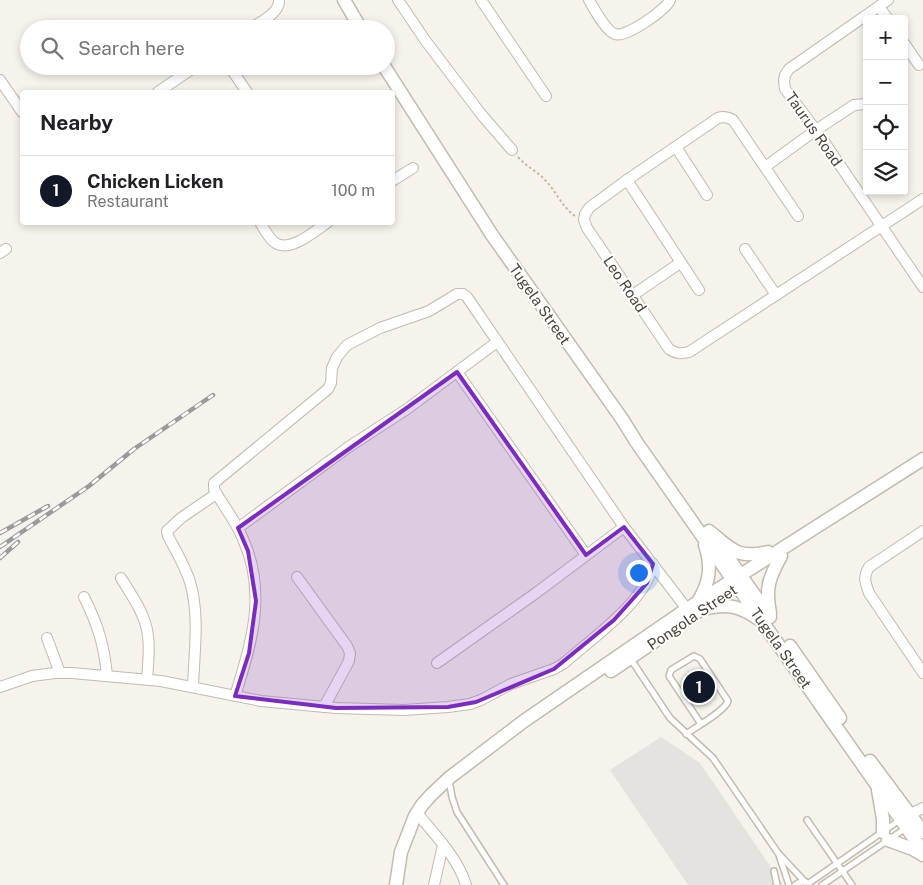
<!DOCTYPE html>
<html lang="en">
<head>
<meta charset="utf-8">
<style>
  body { margin:0; font-family:"Public Sans",sans-serif; background:#f2f2f2; color:#202124 }
  .controls { position:absolute; right:15px; top:15px; display:grid; overflow:hidden; border-radius:5px; box-shadow:0 2px 8px #0003 }
  .controls button { width:45px; height:45px; display:grid; place-items:center; padding:0; border:0; border-bottom:1px solid #e0e0e0; background:#fff; color:#202124; font:25px sans-serif }
  .you { position:absolute; left:638px; top:572px; width:18px; height:18px; margin:-12px; border:4px solid #fff; border-radius:50%; background:#1a73e8; box-shadow:0 0 0 8px #1a73e833 }
  .badge { display:grid; place-items:center; width:32px; height:32px; border-radius:50%; background:#111827; color:#fff; font-size:16px; font-weight:700 }
  .pin { position:absolute; translate:-50% -50%; border:2px solid #fff; box-shadow:0 1px 5px #0006 }
  .list { margin:0; padding:0; list-style:none }
  h2 { display:flex; justify-content:space-between; align-items:center; height:65px; margin:0; padding:0 20px; font-size:21px }
  h2 small { font-size:16px; font-weight:400; color:#757577 }
  .list li { display:grid; grid-template-columns:32px 1fr auto; gap:15px; align-items:center; box-sizing:border-box; height:70px; padding:0 20px; border-top:1px solid #e0e0e0 }
  .list b { display:block; font-size:19px; white-space:nowrap }
  .list p { margin:0; font-size:16px; white-space:nowrap; color:#757577 }
  .list em { font-size:16px; font-style:normal; color:#757577 }
  .icon { flex:none; width:28px; height:28px; fill:none; stroke:currentColor; stroke-width:2; stroke-linecap:round; stroke-linejoin:round }
  .map { position:relative; flex:none; width:923px; height:885px; overflow:hidden }
  .search { position:absolute; background:#fff; box-shadow:0 2px 8px #0003; left:20px; top:20px; width:375px; height:55px; display:flex; align-items:center; gap:12px; box-sizing:border-box; padding:0 18px; border-radius:28px; color:#757577; font-size:19px }
  .panel { position:absolute; background:#fff; box-shadow:0 2px 8px #0003; left:20px; top:90px; width:375px; height:135px; border-radius:5px }
  .map>svg:first-child { display:block }
  .parking { fill:#e5e3e0 }
  .lines { fill:none; stroke-linecap:round; stroke-linejoin:round }
  .service-casing { stroke:#c2bbae; stroke-width:8 }
  .minor-casing { stroke:#c2bbae; stroke-width:12 }
  .tertiary-casing { stroke:#c2bbae; stroke-width:15 }
  .path { stroke:#c4b79f; stroke-width:2; stroke-dasharray:2.5 2.5; stroke-linecap:butt }
  .service { stroke:#fff; stroke-width:5 }
  .minor { stroke:#fff; stroke-width:10 }
  .tertiary { stroke:#fff; stroke-width:12 }
  .rail-casing { stroke:#9a9a9a; stroke-width:4.5 }
  .rail { stroke:#fff; stroke-width:2.5; stroke-dasharray:8; stroke-linecap:butt }
  .marked { fill:#7b2cbf; fill-opacity:0.2; stroke:#7b2cbf; stroke-width:4; stroke-linejoin:round }
  .labels { text-anchor:middle; dominant-baseline:central; stroke-width:4; stroke-linejoin:round; paint-order:stroke }
  .street-label { font-size:15px; fill:#4b4439; stroke:#fff }
</style>
</head>
<body>
<div class="map">
<svg width="923" height="885" viewBox="0 0 923 885">
  <rect width="100%" height="100%" fill="#f6f3ec"/>
  <path class="parking" d="M 661,737 L 700,763 L 783,885 L 688,885 L 610,770 Z"/>
  <g class="lines">
    <defs>
      <g id="service">
        <path d="M 630,658 L 670,718 L 713,758 L 778,853 L 805,882"/>
        <path d="M 686,734 C 696,727 725,711 728,701 L 700,659 L 694,656 L 671,670 L 669,676 L 701,724"/>
        <path d="M 449,780 L 452,797 L 457,812 L 504,885"/>
        <path d="M 807,820 L 852,885"/>
        <path d="M 779,855 L 789,885"/>
        <path d="M 774,871 L 777,885"/>
        <path d="M 809,883 L 901,819"/>
        <path d="M 795,885 L 800,882 L 806,882"/>
        <path d="M 822,885 L 906,828"/>
      </g>
      <g id="minor">
        <path d="M 398,0 L 425,40 L 481,114 L 512,150"/>
        <path d="M 481,0 L 546,96"/>
        <path d="M 589,0 C 594,9 606,31 615,34 C 626,38 666,10 670,0"/>
        <path d="M 888,0 L 789,69 L 785,75 L 784,81 L 785,89 L 816,130 L 923,287"/>
        <path d="M 879,7 L 888,19"/>
        <path d="M 250,29 C 260,22 280,13 279,0"/>
        <path d="M 904,43 L 919,65"/>
        <path d="M 229,66 L 247,92"/>
        <path d="M 0,80 L 22,112"/>
        <path d="M 158,92 L 196,66"/>
        <path d="M 676,147 L 707,195"/>
        <path d="M 765,167 L 816,130 L 854,105 L 867,104"/>
        <path d="M 627,180 L 699,290"/>
        <path d="M 392,181 L 413,168"/>
        <path d="M 798,216 L 733,120 C 728,117 724,116 718,118 L 627,180 L 590,207 L 585,214 L 584,220 L 587,228 L 669,349 C 676,354 681,354 689,352 L 923,199"/>
        <path d="M 260,222 C 264,229 268,237 274,242 C 289,254 315,231 328,222"/>
        <path d="M 745,249 L 776,295"/>
        <path d="M 0,253 L 6,249"/>
        <path d="M 633,295 L 680,263"/>
        <path d="M 457,372 L 586,555"/>
        <path d="M 238,528 L 350,446 L 407,409 L 497,342"/>
        <path d="M 923,531 L 869,567 C 863,577 865,582 869,593 L 923,673"/>
        <path d="M 297,577 L 347,646 L 350,653 L 349,661 L 324,707"/>
        <path d="M 121,578 C 132,596 146,615 148,636 C 150,650 148,665 147,679"/>
        <path d="M 84,597 C 98,625 104,645 107,675"/>
        <path d="M 47,638 L 60,673"/>
        <path d="M 437,663 L 536,593 L 624,527"/>
        <path d="M 0,687 L 32,676 L 55,673 L 72,673 L 161,681 L 261,701 L 336,708 L 404,710 L 448,707 L 470,704 L 481,700 L 511,684 L 554,669 L 563,664 C 591,639 646,602 653,564"/>
        <path d="M 193,687 C 194,653 200,616 190,582 C 185,566 176,551 168,536 L 167,531 L 181,518 L 216,494"/>
        <path d="M 235,696 C 252,643 267,592 243,539 C 236,521 223,506 214,489 L 214,483 L 328,389 L 331,383 L 332,368 L 337,357 L 347,345 L 380,328 L 429,311 L 457,294 L 463,294 L 467,297 L 624,527 L 687,609"/>
        <path d="M 417,813 C 435,835 458,858 466,885"/>
        <path d="M 904,817 L 923,808"/>
        <path d="M 434,885 L 443,845"/>
      </g>
      <g id="tertiary">
        <path d="M 344,0 L 361,29"/>
        <path d="M 384,66 L 492,235 L 622,419 L 637,443 L 923,851"/>
        <path d="M 709,531 C 732,550 737,559 768,552"/>
        <path d="M 720,546 L 770,617"/>
        <path d="M 699,600 C 710,582 712,565 705,545"/>
        <path d="M 708,608 C 727,603 741,607 757,618"/>
        <path d="M 770,613 C 765,588 769,578 781,556"/>
        <path d="M 790,646 L 840,718"/>
        <path d="M 611,671 L 722,595"/>
        <path d="M 870,761 L 923,832"/>
        <path d="M 878,790 L 883,819 L 883,832"/>
        <path d="M 888,840 L 913,849 L 923,855"/>
        <path d="M 396,885 L 401,852 L 415,816 L 422,805 L 431,795 L 449,778 L 524,721 L 687,609 L 923,459"/>
      </g>
    </defs>
    <use href="#service" class="service-casing"/>
    <use href="#minor" class="minor-casing"/>
    <use href="#tertiary" class="tertiary-casing"/>
    <path class="path" d="M 518,157 C 528,168 537,171 545,180 C 556,191 562,207 575,216"/>
    <use href="#service" class="service"/>
    <use href="#minor" class="minor"/>
    <use href="#tertiary" class="tertiary"/>
    <defs>
      <g id="rail">
        <path d="M 0,533 L 48,506"/>
        <path d="M 0,547 L 89,486 L 134,449 L 213,395"/>
        <path d="M 0,558 L 18,542"/>
      </g>
    </defs>
    <use href="#rail" class="rail-casing"/>
    <use href="#rail" class="rail"/>
  </g>
  <path class="marked" d="M 457,372 L 586,555 L 624,527 L 653,564 L 647,583 L 614,620 L 554,669 L 476,702 L 448,707 L 336,708 L 235,696 L 249,653 L 256,601 L 248,551 L 238,528 Z"/>
  <g class="labels">
    <g class="street-label">
      <text transform="translate(814 129) rotate(55)">Taurus Road</text>
      <text transform="translate(625 284) rotate(56)">Leo Road</text>
      <text transform="translate(540 304) rotate(55)">Tugela Street</text>
      <text transform="translate(692 617) rotate(-34)">Pongola Street</text>
      <text transform="translate(781 648) rotate(55)">Tugela Street</text>
    </g>
  </g>
</svg>
<div class="controls">
<button>+</button>
<button>−</button>
<button><svg class="icon" aria-label="locate" viewBox="0 0 24 24"><circle cx="12" cy="12" r="6"/><path d="M12 2v4M12 18v4M2 12h4M18 12h4"/></svg></button>
<button><svg class="icon" aria-label="layers" viewBox="0 0 24 24"><path d="M12 4l9 5-9 5-9-5zM3 14l9 5 9-5"/></svg></button>
</div>
<div class="you"></div>
<div class="pin badge" style="left:699px;top:687px">1</div>
<div class="search"><svg class="icon" aria-label="search" viewBox="0 0 24 24"><circle cx="10" cy="10" r="6"/><path d="M15 15l6 6"/></svg>Search here</div>
<section class="panel">
<h2>Nearby<small></small></h2>
<ul class="list">
<li><span class="badge">1</span><div><b>Chicken Licken</b><p>Restaurant</p></div><em>100 m</em></li>
</ul>
</section>
</div>
</body>
</html>
